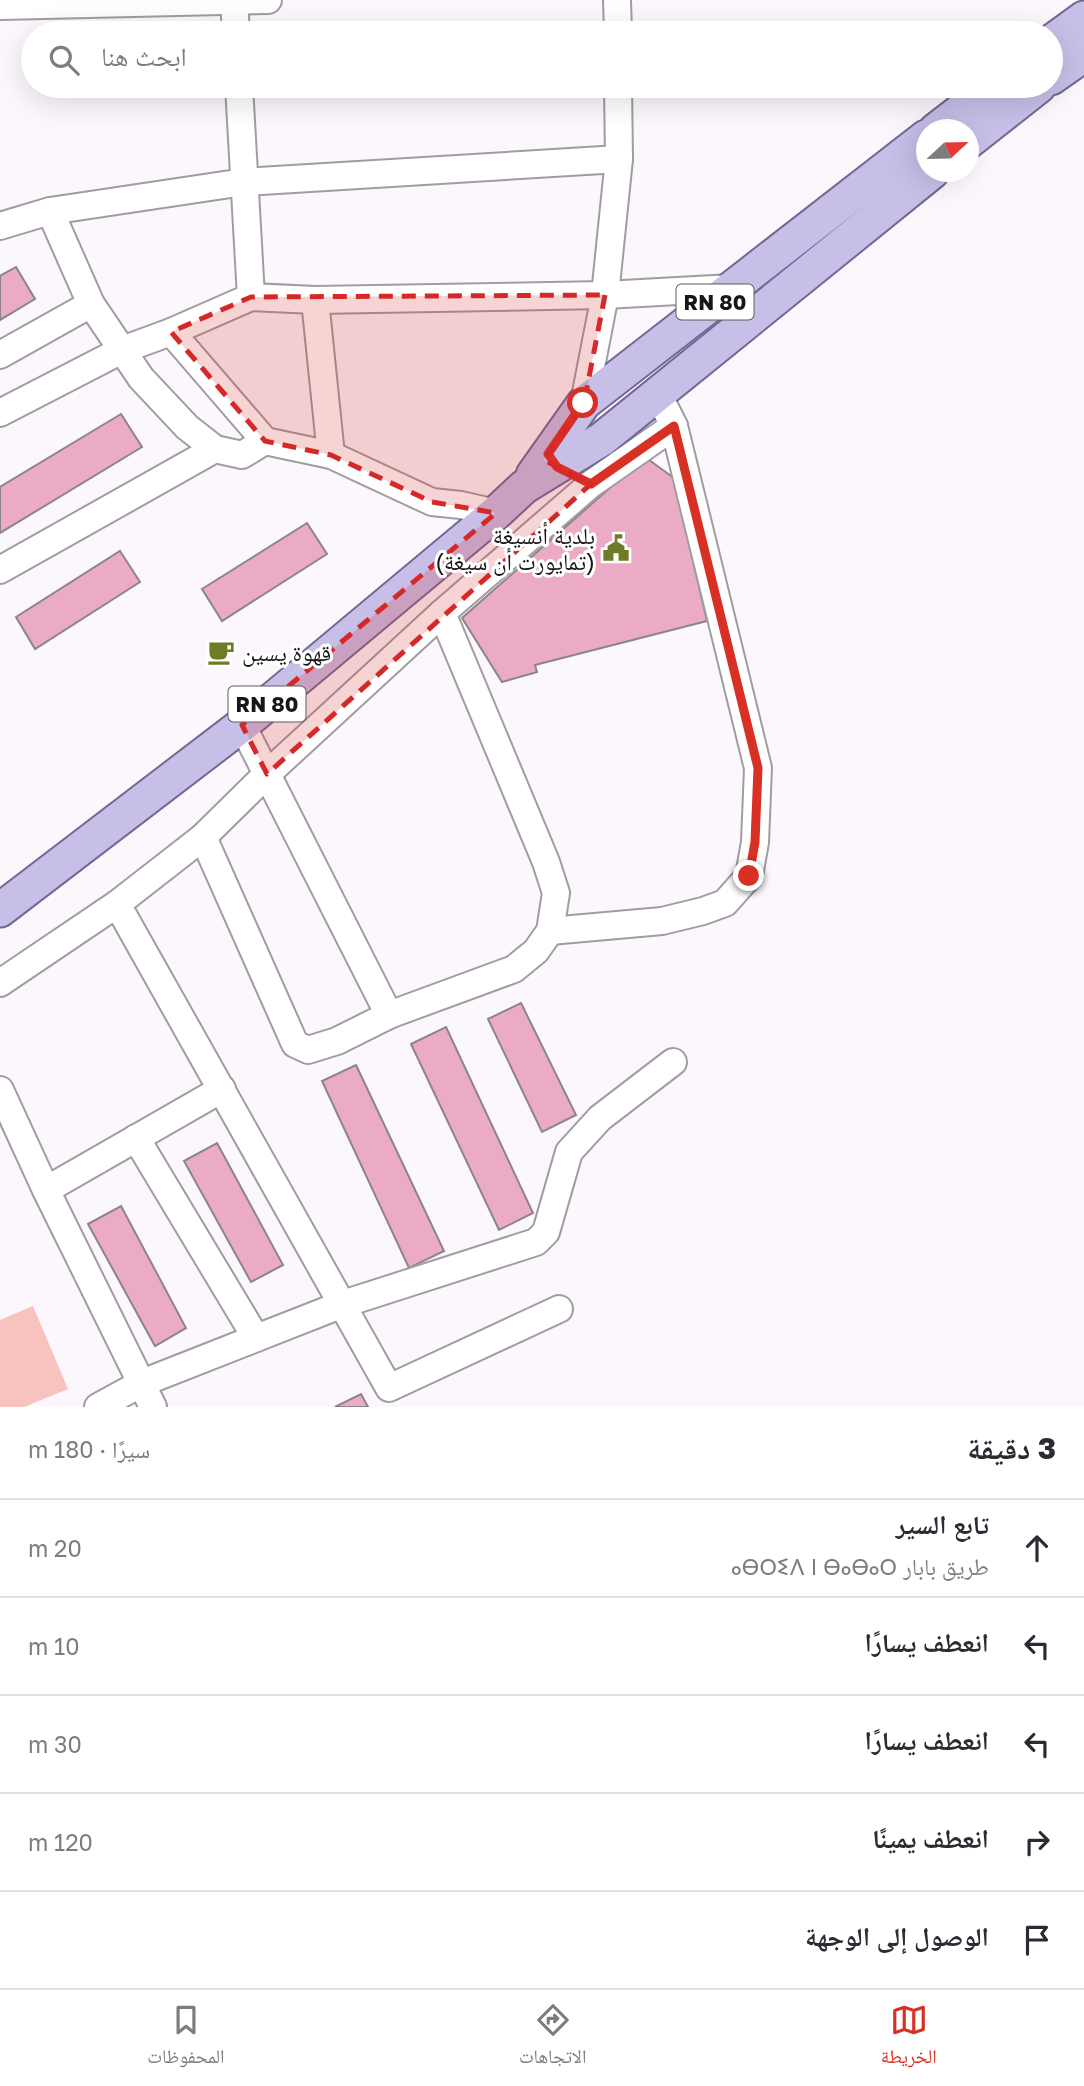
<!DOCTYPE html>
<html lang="ar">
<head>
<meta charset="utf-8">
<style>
  body { margin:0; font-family:"Golos Text","Noto Naskh Arabic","Noto Sans Tifinagh",sans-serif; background:#f2f2f3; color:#2b2b33; direction:rtl }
  .compass { position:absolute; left:916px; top:119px; width:63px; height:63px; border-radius:50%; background:#fff; box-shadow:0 7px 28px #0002; rotate:68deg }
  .stop { position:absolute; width:21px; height:21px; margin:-16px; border:5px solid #d93025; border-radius:50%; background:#fff }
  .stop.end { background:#d93025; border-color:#fff; box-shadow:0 2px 7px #0008 }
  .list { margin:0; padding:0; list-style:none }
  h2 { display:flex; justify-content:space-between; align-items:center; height:91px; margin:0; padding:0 28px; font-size:30px }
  h2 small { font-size:23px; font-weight:400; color:#7c7c81 }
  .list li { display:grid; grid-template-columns:46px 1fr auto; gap:21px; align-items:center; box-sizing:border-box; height:98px; padding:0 28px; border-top:2px solid #e1e1e2 }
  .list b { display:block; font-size:26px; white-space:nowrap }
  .list p { margin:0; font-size:23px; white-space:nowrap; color:#7c7c81 }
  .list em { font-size:23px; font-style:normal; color:#7c7c81 }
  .icon { flex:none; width:38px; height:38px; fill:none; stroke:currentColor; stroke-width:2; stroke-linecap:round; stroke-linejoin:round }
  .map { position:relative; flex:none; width:1084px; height:1407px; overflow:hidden; direction:ltr }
  .search { position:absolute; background:#fff; box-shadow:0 7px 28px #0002; left:21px; right:21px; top:21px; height:77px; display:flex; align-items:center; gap:18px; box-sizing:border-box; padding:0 24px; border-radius:38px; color:#7c7c81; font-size:26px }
  .sheet { height:581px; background:#fff }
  nav { display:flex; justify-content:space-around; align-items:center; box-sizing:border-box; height:98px; border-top:2px solid #e1e1e2; background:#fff; font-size:19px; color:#7c7c81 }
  nav a { display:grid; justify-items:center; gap:4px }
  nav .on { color:#d93025 }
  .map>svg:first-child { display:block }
  .pitch { fill:#f8c3be }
  .building { fill:#ecabc4; stroke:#8c8588; stroke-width:2 }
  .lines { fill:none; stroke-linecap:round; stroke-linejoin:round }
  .minor-casing { stroke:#a19ca1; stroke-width:30 }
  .major-casing { stroke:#726895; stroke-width:37 }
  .minor { stroke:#fff; stroke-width:26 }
  .major { stroke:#c7bfe8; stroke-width:33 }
  .route { stroke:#d93025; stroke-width:9 }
  .marked { fill:#d62828; fill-opacity:0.2; stroke:#d62828; stroke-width:5; stroke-dasharray:14 9; stroke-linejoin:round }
  .labels { text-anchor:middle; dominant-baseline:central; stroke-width:6; stroke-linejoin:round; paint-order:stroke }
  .shield { fill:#fff; stroke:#5d5c5d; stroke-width:2 }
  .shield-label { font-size:21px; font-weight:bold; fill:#181618 }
  .poi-label { font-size:23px; fill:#181618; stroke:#fff; text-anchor:end }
</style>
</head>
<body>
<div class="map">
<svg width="1084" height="1407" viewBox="0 0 1084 1407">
  <rect width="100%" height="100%" fill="#fcf7fc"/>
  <path class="pitch" d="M 33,1306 L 68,1389 L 24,1407 L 0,1407 L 0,1320 Z"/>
  <g class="building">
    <path d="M 16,267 L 35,299 L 0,320 L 0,276 Z"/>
    <path d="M 121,414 L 142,447 L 0,533 L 0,487 Z"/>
    <path d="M 645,457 L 674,478 L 707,621 L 535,665 L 537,672 L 502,682 L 462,618 Z"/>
    <path d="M 307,523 L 327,554 L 222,621 L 202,589 Z"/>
    <path d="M 120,551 L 140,582 L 35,649 L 16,617 Z"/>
    <path d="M 521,1003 L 576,1115 L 542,1132 L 488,1019 Z"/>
    <path d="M 446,1027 L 533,1213 L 499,1230 L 411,1044 Z"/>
    <path d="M 356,1065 L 444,1251 L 409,1268 L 322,1081 Z"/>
    <path d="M 217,1143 L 283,1265 L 251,1282 L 184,1161 Z"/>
    <path d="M 121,1206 L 186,1328 L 155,1346 L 88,1224 Z"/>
    <path d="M 361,1394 L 368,1407 L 335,1407 Z"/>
  </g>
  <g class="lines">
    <defs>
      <g id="minor">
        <path d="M 234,0 L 236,33"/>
        <path d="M 617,0 L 618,33"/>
        <path d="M 0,6 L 268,0"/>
        <path d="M 239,86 L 251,297"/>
        <path d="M 50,211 L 244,182 L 619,159"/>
        <path d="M 0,226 L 50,211 L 91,304 L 141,378 L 187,427 L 215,449 L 242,455 L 265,441"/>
        <path d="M 315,300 L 331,455"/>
        <path d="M 171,332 L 265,441 L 331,455 L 432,502 L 461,505 L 496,513"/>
        <path d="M 0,355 L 91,304"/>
        <path d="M 584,403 L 605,295 L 619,159 L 618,86"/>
        <path d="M 0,413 L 122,350 L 171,332 L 251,297 L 315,300 L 605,295 L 732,288"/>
        <path d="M 0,570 L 215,449"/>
        <path d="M 242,725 L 389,1015"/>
        <path d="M 203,837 L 267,774 L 442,613 L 591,484 L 674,426"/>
        <path d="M 117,904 L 389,1388 L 559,1309"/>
        <path d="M 550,931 L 662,921 L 703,911 L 725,903 L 749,876 L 755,842 L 758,768 L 674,426 L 658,394"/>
        <path d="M 0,983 L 117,904 L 203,837 L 295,1044 L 308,1050 L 337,1041 L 389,1015 L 514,969 L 536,951 L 550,931 L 556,893 L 546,862 L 442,613"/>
        <path d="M 0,1090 L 46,1190 L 153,1407"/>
        <path d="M 136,1138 L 256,1338"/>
        <path d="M 46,1190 L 222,1089"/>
        <path d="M 98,1407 L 142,1383 L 343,1304 L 536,1242 L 546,1232 L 569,1152 L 600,1118 L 673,1062"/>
      </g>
      <g id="major">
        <path d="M 1051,42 L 1084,18"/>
        <path d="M 1051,78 L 1084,55"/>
        <path d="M 936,130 L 993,86"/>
        <path d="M 968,142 L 1039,86"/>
        <path d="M 533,475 L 584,403 L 926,137"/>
        <path d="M 0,910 L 242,725 L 496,513 L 524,487 L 602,439 L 932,172"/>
      </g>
    </defs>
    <use href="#minor" class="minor-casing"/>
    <use href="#major" class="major-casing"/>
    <use href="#minor" class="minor"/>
    <use href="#major" class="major"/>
  </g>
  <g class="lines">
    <path class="route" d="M 583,403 L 548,454 L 557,467 L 591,484 L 674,426 L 758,768 L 755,842 L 749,876"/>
  </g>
  <path class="marked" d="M 605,295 L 584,403 L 544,460 L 591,484 L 267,774 L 242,725 L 496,513 L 432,502 L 331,455 L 265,441 L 171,332 L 251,297 Z"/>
  <defs>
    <symbol id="civic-bare" viewBox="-9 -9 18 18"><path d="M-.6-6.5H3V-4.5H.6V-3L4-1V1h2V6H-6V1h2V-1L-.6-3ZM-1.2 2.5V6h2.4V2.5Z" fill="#707b27" stroke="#fff" stroke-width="2.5" paint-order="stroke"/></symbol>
    <symbol id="cafe-bare" viewBox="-9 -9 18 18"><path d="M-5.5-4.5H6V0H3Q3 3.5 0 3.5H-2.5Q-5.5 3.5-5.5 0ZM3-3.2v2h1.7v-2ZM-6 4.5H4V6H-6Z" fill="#707b27" stroke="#fff" stroke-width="2.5" paint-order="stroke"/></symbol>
  </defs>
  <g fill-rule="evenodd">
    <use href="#civic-bare" x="597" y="529" width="38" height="38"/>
    <use href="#cafe-bare" x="202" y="633" width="38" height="38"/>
  </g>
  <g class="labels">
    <g class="shield">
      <rect x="676.5" y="284.5" width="77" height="35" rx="5"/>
      <rect x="228.5" y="686.5" width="77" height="35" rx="5"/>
    </g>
    <g class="shield-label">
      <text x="715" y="302">RN 80</text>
      <text x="267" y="704">RN 80</text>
    </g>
    <g class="poi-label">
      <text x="595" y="535">بلدية أنسيغة<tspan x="595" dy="26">(تمايورت أن سيغة)</tspan></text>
      <text x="242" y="652" text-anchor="start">قهوة يسين</text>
    </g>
  </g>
</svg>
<svg class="compass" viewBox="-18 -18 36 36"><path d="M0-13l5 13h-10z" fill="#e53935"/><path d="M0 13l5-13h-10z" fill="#7c7c81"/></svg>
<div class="stop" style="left:583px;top:403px"></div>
<div class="stop end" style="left:749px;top:876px"></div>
<div class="search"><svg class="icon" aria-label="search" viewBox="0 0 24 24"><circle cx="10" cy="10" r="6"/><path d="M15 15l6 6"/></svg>ابحث هنا</div>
</div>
<section class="sheet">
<h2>3 دقيقة<small>سيرًا · 180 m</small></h2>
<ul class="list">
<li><svg class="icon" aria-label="ahead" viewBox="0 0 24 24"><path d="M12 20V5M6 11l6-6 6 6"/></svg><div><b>تابع السير</b><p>طريق بابار ⴰⴱⵔⵉⴷ ⵏ ⴱⴰⴱⴰⵔ</p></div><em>20 m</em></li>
<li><svg class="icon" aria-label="left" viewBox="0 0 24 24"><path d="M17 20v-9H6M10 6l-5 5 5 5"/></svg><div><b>انعطف يسارًا</b></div><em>10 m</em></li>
<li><svg class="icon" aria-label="left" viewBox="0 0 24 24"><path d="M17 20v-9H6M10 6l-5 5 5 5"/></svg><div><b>انعطف يسارًا</b></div><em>30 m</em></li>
<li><svg class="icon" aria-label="right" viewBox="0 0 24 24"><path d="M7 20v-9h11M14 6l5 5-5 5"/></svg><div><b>انعطف يمينًا</b></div><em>120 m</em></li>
<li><svg class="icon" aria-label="arrive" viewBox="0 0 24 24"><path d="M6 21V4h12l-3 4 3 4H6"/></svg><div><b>الوصول إلى الوجهة</b></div></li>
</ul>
</section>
<nav>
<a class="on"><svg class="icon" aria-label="map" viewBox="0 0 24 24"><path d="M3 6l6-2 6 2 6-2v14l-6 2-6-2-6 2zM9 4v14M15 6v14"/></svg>الخريطة</a>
<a><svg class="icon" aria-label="directions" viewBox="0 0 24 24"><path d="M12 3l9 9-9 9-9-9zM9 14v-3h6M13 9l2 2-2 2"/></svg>الاتجاهات</a>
<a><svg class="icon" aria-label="saved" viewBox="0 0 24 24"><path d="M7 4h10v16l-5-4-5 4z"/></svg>المحفوظات</a>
</nav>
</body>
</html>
